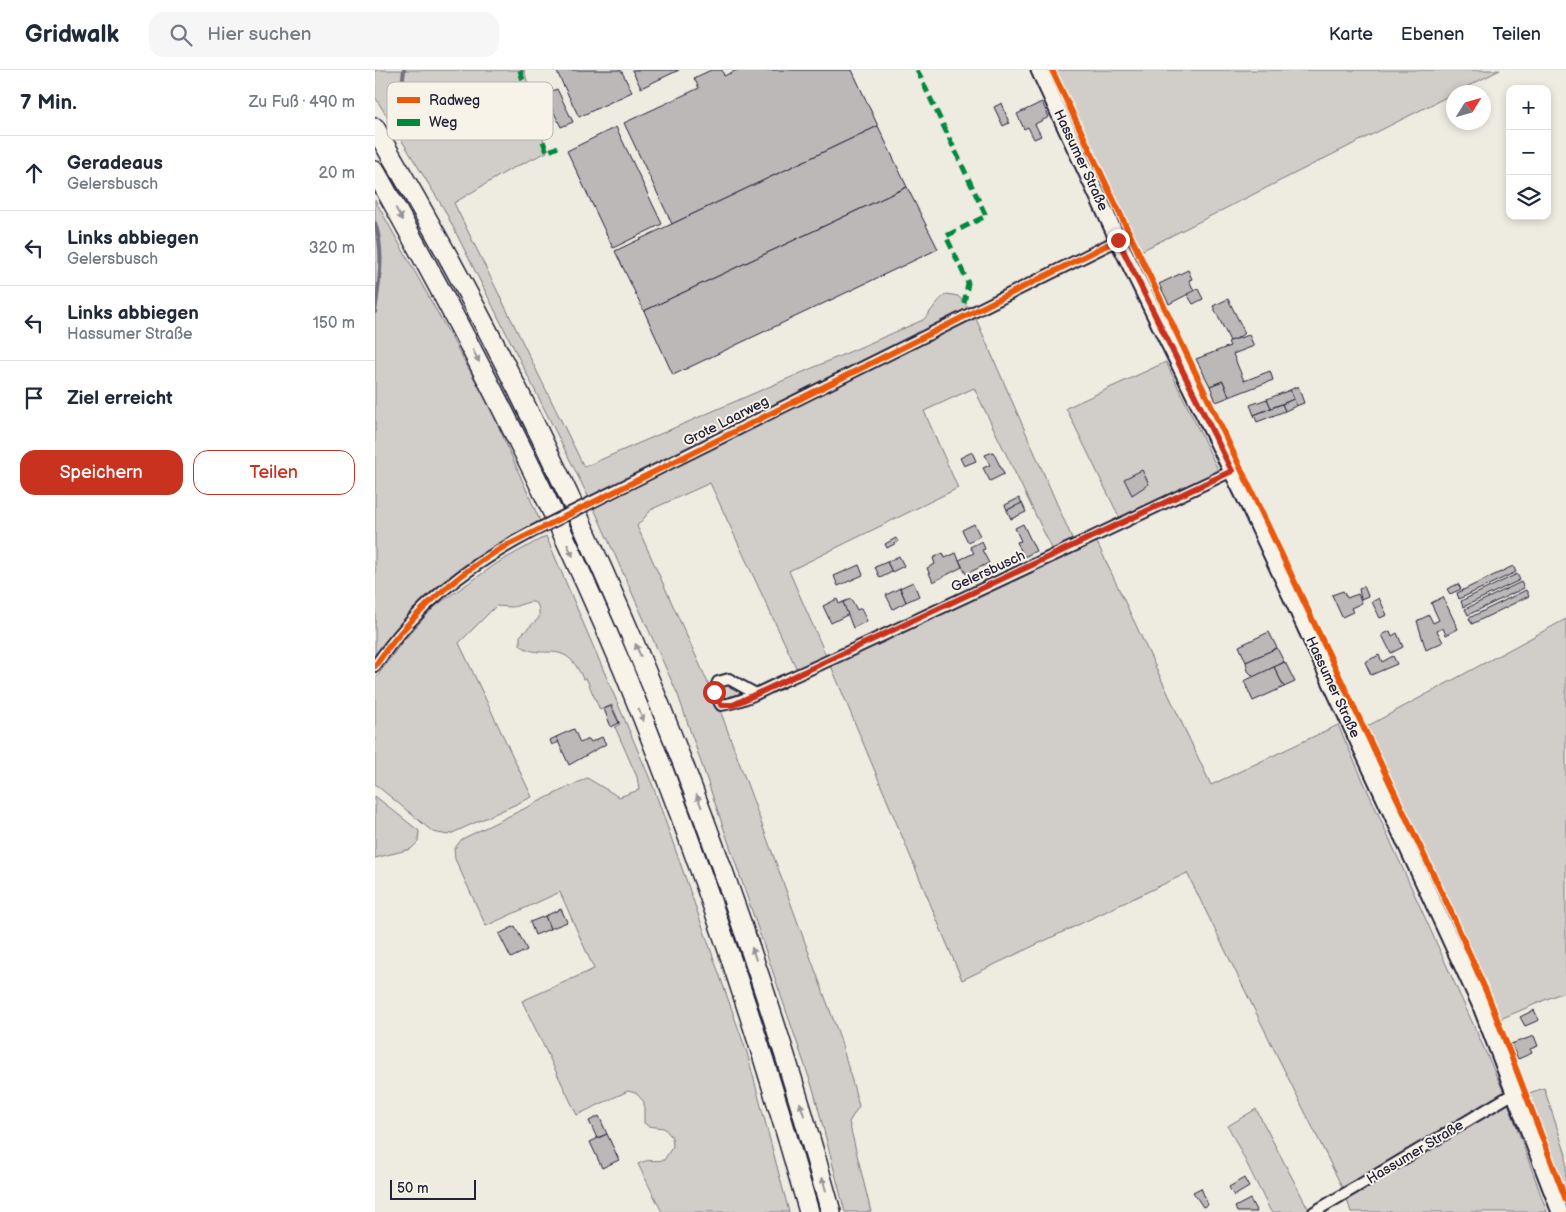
<!DOCTYPE html>
<html lang="de">
<head>
<meta charset="utf-8">
<style>
  body { margin:0; font-family:"Balsamiq Sans",sans-serif; background:#f6f6f7; color:#1f2937 }
  .controls { position:absolute; right:15px; top:15px; display:grid; overflow:hidden; border-radius:10px; box-shadow:0 2px 8px #0003 }
  .controls button { width:45px; height:45px; display:grid; place-items:center; padding:0; border:0; border-bottom:1px solid #e0e1e3; background:#fff; color:#1f2937; font:25px sans-serif }
  .compass { position:absolute; left:1071px; top:15px; width:45px; height:45px; border-radius:50%; background:#fff; box-shadow:0 2px 8px #0003; rotate:53deg }
  .scale { position:absolute; left:15px; bottom:12px; width:86px; box-sizing:border-box; padding-left:5px; border:2px solid #22223b; border-top:0; font-size:14px; line-height:18px; white-space:nowrap; color:#22223b; -webkit-text-stroke:4px #f7f3e8; paint-order:stroke }
  .stop { position:absolute; width:15px; height:15px; margin:-11px; border:4px solid #c8321e; border-radius:50%; background:#fff }
  .stop.end { background:#c8321e; border-color:#fff; box-shadow:0 1px 5px #0008 }
  .list { margin:0; padding:0; list-style:none }
  h2 { display:flex; justify-content:space-between; align-items:center; height:65px; margin:0; padding:0 20px; font-size:21px }
  h2 small { font-size:16px; font-weight:400; color:#747a83 }
  .list li { display:grid; grid-template-columns:32px 1fr auto; gap:15px; align-items:center; box-sizing:border-box; height:75px; padding:0 20px; border-top:1px solid #e0e1e3 }
  .list b { display:block; font-size:19px; white-space:nowrap }
  .list p { margin:0; font-size:16px; white-space:nowrap; color:#747a83 }
  .list em { font-size:16px; font-style:normal; color:#747a83 }
  .actions { display:flex; gap:10px; padding:15px 20px }
  .actions a { flex:1; padding:11px 0; border:1px solid #c8321e; border-radius:15px; text-align:center; font-size:18px; color:#c8321e }
  .actions .main { background:#c8321e; color:#fff }
  .icon { flex:none; width:28px; height:28px; fill:none; stroke:currentColor; stroke-width:2; stroke-linecap:round; stroke-linejoin:round }
  .map { position:relative; flex:none; width:1191px; height:1142px; overflow:hidden }
  header { display:flex; align-items:center; gap:30px; box-sizing:border-box; height:70px; padding:0 25px; background:#fff; border-bottom:1px solid #e0e1e3 }
  header strong { font-size:24px }
  nav { display:flex; gap:28px; margin-inline-start:auto; font-size:18px }
  .search { width:350px; height:45px; background:#f6f6f7; display:flex; align-items:center; gap:12px; box-sizing:border-box; padding:0 18px; border-radius:15px; color:#747a83; font-size:19px }
  main { display:flex }
  aside { flex:1; background:#fff }
  .map>svg:first-child { display:block }
  .green { fill:#d1cdc9; stroke:#7a7882; fill-rule:evenodd }
  .lines { fill:none; stroke-linecap:round; stroke-linejoin:round }
  .stream { stroke:#716f7b; stroke-width:4 }
  .building { fill:#bbb8b7; stroke:#22223b }
  .street-casing { stroke:#22223b; stroke-width:14 }
  .secondary-casing { stroke:#22223b; stroke-width:19 }
  .highway-casing { stroke:#22223b; stroke-width:22 }
  .street { stroke:#f7f3e8; stroke-width:10 }
  .secondary { stroke:#f7f3e8; stroke-width:15 }
  .highway { stroke:#f7f3e8; stroke-width:19 }
  .street-bridge-casing { stroke:#22223b; stroke-width:14; stroke-linecap:butt }
  .street-bridge { stroke:#f7f3e8; stroke-width:10 }
  .quiet { stroke:#00873e; stroke-width:5; stroke-dasharray:10 5; stroke-linecap:butt }
  .cycleway-casing { stroke:#f7f3e8; stroke-width:9 }
  .cycleway { stroke:#e8590c; stroke-width:6 }
  .oneway { fill:#97959a }
  .route { stroke:#c8321e; stroke-width:6 }
  .labels { text-anchor:middle; dominant-baseline:central; stroke-width:4; stroke-linejoin:round; paint-order:stroke }
  .street-label { font-size:14px; fill:#22223b; stroke:#f7f3e8 }
  .key { fill:#f7f3e8; stroke:#b7b4b4; stroke-width:1 }
  .key-label { font-size:14px; fill:#22223b }
</style>
</head>
<body>
<header>
<strong>Gridwalk</strong>
<div class="search"><svg class="icon" aria-label="search" viewBox="0 0 24 24"><circle cx="10" cy="10" r="6"/><path d="M15 15l6 6"/></svg>Hier suchen</div>
<nav><a>Karte</a><a>Ebenen</a><a>Teilen</a></nav>
</header>
<main>
<aside>
<h2>7 Min.<small>Zu Fuß · 490 m</small></h2>
<ul class="list">
<li><svg class="icon" aria-label="ahead" viewBox="0 0 24 24"><path d="M12 20V5M6 11l6-6 6 6"/></svg><div><b>Geradeaus</b><p>Gelersbusch</p></div><em>20 m</em></li>
<li><svg class="icon" aria-label="left" viewBox="0 0 24 24"><path d="M17 20v-9H6M10 6l-5 5 5 5"/></svg><div><b>Links abbiegen</b><p>Gelersbusch</p></div><em>320 m</em></li>
<li><svg class="icon" aria-label="left" viewBox="0 0 24 24"><path d="M17 20v-9H6M10 6l-5 5 5 5"/></svg><div><b>Links abbiegen</b><p>Hassumer Straße</p></div><em>150 m</em></li>
<li><svg class="icon" aria-label="arrive" viewBox="0 0 24 24"><path d="M6 21V4h12l-3 4 3 4H6"/></svg><div><b>Ziel erreicht</b></div></li>
</ul>
<div class="actions"><a class="main">Speichern</a><a>Teilen</a></div>
</aside>
<div class="map">
<svg width="1191" height="1142" viewBox="0 0 1191 1142">
  <rect width="100%" height="100%" fill="#eeebe1"/>
  <filter id="ink" filterUnits="userSpaceOnUse"><feTurbulence type="fractalNoise" baseFrequency=".02" numOctaves="2"/><feDisplacementMap in="SourceGraphic" scale="10" xChannelSelector="R" yChannelSelector="G"/><feConvolveMatrix kernelMatrix="1 2 1 2 8 2 1 2 1" color-interpolation-filters="sRGB"/></filter>
  <g filter="url(#ink)">
    <g class="green">
      <path d="M 0,0 L 149,0 L 172,82 L 134,100 L 79,133 L 209,397 L 548,250 C 557,241 562,230 572,224 L 583,226 L 598,242 L 700,475 L 719,466 L 836,715 L 963,655 L 1131,1027 L 1172,1142 L 976,1142 L 970,1123 L 812,803 L 587,910 L 454,591 L 424,604 L 335,413 L 277,439 L 262,456 L 338,624 L 354,609 L 375,620 L 358,635 L 341,629 L 465,968 L 484,1036 L 474,1052 L 496,1142 L 470,1142 L 439,1022 L 303,625 L 216,432 L 69,139 L 0,27 ZM 599,318 L 680,485 L 453,590 L 414,501 L 583,418 L 549,341 Z"/>
      <path d="M 677,0 L 1125,0 L 766,181 Z"/>
      <path d="M 0,130 L 115,337 L 165,451 C 97,485 43,522 0,587 Z"/>
      <path d="M 791,292 L 846,406 L 747,453 L 691,338 Z"/>
      <path d="M 171,466 L 278,716 L 372,983 L 414,1142 L 287,1142 L 263,1094 C 274,1088 278,1092 289,1090 L 298,1076 L 297,1067 L 289,1058 L 273,1056 L 269,1053 L 269,1032 L 261,1023 L 253,1021 L 202,1045 L 147,931 L 219,899 L 185,822 L 111,856 L 80,789 L 79,779 L 87,769 L 212,708 L 244,727 L 264,720 L 262,707 L 240,657 L 245,654 L 237,635 L 225,640 L 211,608 L 208,609 C 189,565 169,593 145,575 L 145,566 L 164,548 C 166,522 150,535 137,537 C 132,537 126,536 121,536 L 84,573 L 157,727 L 73,765 L 58,762 L 0,714 L 0,609 L 28,571 L 59,537 L 124,492 Z"/>
      <path d="M 1191,549 L 1191,921 L 1123,950 L 1076,842 L 989,658 Z"/>
      <path d="M 0,726 L 44,761 L 43,772 L 36,779 L 0,788 Z"/>
      <path d="M 1169,1018 L 1191,1085 L 1191,1130 L 1151,1024 Z"/>
      <path d="M 881,1039 L 935,1142 L 896,1142 L 853,1056 Z"/>
    </g>
    <g class="lines">
      <g class="stream">
        <path d="M 19,32 L 26,24 L 29,0"/>
        <path d="M 0,153 C 10,183 4,212 0,242"/>
      </g>
    </g>
    <g class="building">
      <path d="M 181,0 L 246,0 L 257,22 L 204,47 Z"/>
      <path d="M 257,0 L 304,0 L 266,18 Z"/>
      <path d="M 336,0 L 347,0 L 349,6 L 362,0 L 477,0 L 503,56 L 297,154 L 249,53 L 324,18 L 319,8 Z"/>
      <path d="M 182,19 L 198,52 L 186,57 L 170,24 Z"/>
      <path d="M 667,32 L 674,47 L 660,54 L 666,66 L 659,69 L 653,57 L 649,59 L 642,44 Z"/>
      <path d="M 627,33 L 634,53 L 628,56 L 619,37 Z"/>
      <path d="M 503,56 L 532,117 L 269,241 L 240,181 Z"/>
      <path d="M 241,57 L 287,154 L 238,178 L 192,81 Z"/>
      <path d="M 532,117 L 563,179 L 298,305 L 269,241 Z"/>
      <path d="M 813,200 L 817,209 L 814,210 L 819,221 L 794,234 L 784,214 Z"/>
      <path d="M 823,219 L 828,229 L 818,234 L 812,224 Z"/>
      <path d="M 853,229 L 870,263 L 858,271 L 855,271 L 838,236 Z"/>
      <path d="M 874,265 L 879,276 L 858,284 L 869,311 L 895,301 L 898,310 L 854,327 L 848,311 L 835,316 L 821,289 L 855,276 L 853,272 L 855,271 Z"/>
      <path d="M 848,311 L 854,327 L 841,332 L 835,316 Z"/>
      <path d="M 923,316 L 929,333 L 921,336 L 915,320 Z"/>
      <path d="M 915,320 L 919,329 L 896,338 L 892,329 Z"/>
      <path d="M 892,329 L 896,338 L 879,345 L 875,335 Z"/>
      <path d="M 919,329 L 921,336 L 910,341 L 907,334 Z"/>
      <path d="M 907,334 L 910,341 L 882,352 L 879,345 Z"/>
      <path d="M 597,382 L 601,391 L 589,396 L 585,388 Z"/>
      <path d="M 618,382 L 629,404 L 615,411 L 608,398 L 615,395 L 610,385 Z"/>
      <path d="M 767,400 L 774,414 L 757,425 L 749,409 Z"/>
      <path d="M 644,428 L 647,434 L 632,440 L 630,435 Z"/>
      <path d="M 647,433 L 651,442 L 636,449 L 632,440 Z"/>
      <path d="M 599,454 L 605,466 L 593,472 L 587,460 Z"/>
      <path d="M 648,454 L 661,481 L 649,487 L 642,472 L 646,471 L 640,458 Z"/>
      <path d="M 521,468 L 523,472 L 512,478 L 510,474 Z"/>
      <path d="M 607,471 L 610,479 L 607,480 L 614,493 L 591,504 L 584,490 L 599,483 L 595,477 Z"/>
      <path d="M 568,483 L 570,488 L 581,483 L 587,497 L 558,512 L 552,498 L 560,494 L 558,488 Z"/>
      <path d="M 524,486 L 529,496 L 517,502 L 512,492 Z"/>
      <path d="M 512,492 L 517,502 L 505,508 L 500,497 Z"/>
      <path d="M 484,495 L 488,505 L 463,516 L 459,506 Z"/>
      <path d="M 1138,496 L 1141,502 L 1084,529 L 1082,523 Z"/>
      <path d="M 1142,504 L 1145,510 L 1088,537 L 1086,531 Z"/>
      <path d="M 538,512 L 544,526 L 531,532 L 525,518 Z"/>
      <path d="M 1146,512 L 1149,518 L 1093,545 L 1090,539 Z"/>
      <path d="M 1083,514 L 1086,519 L 1075,524 L 1072,519 Z"/>
      <path d="M 989,516 L 993,526 L 986,529 L 984,519 Z"/>
      <path d="M 525,518 L 531,532 L 518,539 L 511,525 Z"/>
      <path d="M 1151,520 L 1154,526 L 1097,554 L 1094,548 Z"/>
      <path d="M 968,521 L 972,528 L 983,524 L 987,533 L 976,538 L 978,542 L 967,547 L 957,525 Z"/>
      <path d="M 1068,527 L 1083,559 L 1071,565 L 1068,558 L 1062,561 L 1068,572 L 1051,580 L 1042,551 L 1054,545 L 1058,553 L 1064,550 L 1056,533 Z"/>
      <path d="M 1004,528 L 1012,545 L 1005,548 L 997,532 Z"/>
      <path d="M 462,529 L 464,534 L 468,532 L 474,544 L 456,553 L 448,536 Z"/>
      <path d="M 476,529 L 482,540 L 486,538 L 492,551 L 478,558 L 468,532 Z"/>
      <path d="M 1015,561 L 1017,566 L 1022,563 L 1028,577 L 1016,583 L 1007,565 Z"/>
      <path d="M 894,562 L 902,578 L 871,592 L 864,576 Z"/>
      <path d="M 902,578 L 909,592 L 879,607 L 873,601 L 871,592 Z"/>
      <path d="M 1004,585 L 1007,592 L 1018,586 L 1022,594 L 996,605 L 990,592 Z"/>
      <path d="M 910,592 L 920,612 L 909,617 L 899,597 Z"/>
      <path d="M 899,597 L 909,617 L 878,631 L 869,611 Z"/>
      <path d="M 236,636 L 244,653 L 236,657 L 229,639 Z"/>
      <path d="M 199,659 L 205,673 L 214,669 L 216,672 L 227,667 L 231,674 L 194,695 L 181,667 Z"/>
      <path d="M 181,667 L 184,672 L 177,675 L 175,670 Z"/>
      <path d="M 186,839 L 192,852 L 175,859 L 170,846 Z"/>
      <path d="M 170,846 L 175,859 L 160,865 L 155,852 Z"/>
      <path d="M 140,856 L 152,880 L 136,888 L 124,864 Z"/>
      <path d="M 1159,940 L 1164,950 L 1150,956 L 1145,947 Z"/>
      <path d="M 1159,966 L 1163,976 L 1155,979 L 1157,983 L 1143,989 L 1136,974 Z"/>
      <path d="M 224,1046 L 232,1064 L 222,1068 L 214,1051 Z"/>
      <path d="M 232,1064 L 244,1090 L 227,1098 L 215,1072 Z"/>
      <path d="M 869,1108 L 874,1117 L 859,1126 L 854,1117 Z"/>
      <path d="M 826,1118 L 833,1135 L 828,1137 L 818,1122 Z"/>
      <path d="M 875,1129 L 882,1142 L 862,1142 L 860,1137 Z"/>
    </g>
    <g class="lines">
      <defs>
        <g id="street">
          <path d="M 231,425 L 743,170"/>
          <path d="M 0,596 C 42,535 90,498 155,463"/>
          <path d="M 381,624 L 354,609 L 343,612 L 339,622 L 346,635 C 368,632 386,621 406,612 C 436,599 466,585 496,571 C 616,515 737,458 857,401"/>
          <path d="M 939,1142 L 1141,1022"/>
        </g>
        <path id="secondary" d="M 664,0 L 743,170 L 875,438 L 1105,934 L 1185,1142"/>
        <g id="highway">
          <path d="M 0,58 C 201,397 351,762 456,1142"/>
          <path d="M 0,101 C 91,263 176,428 248,599 C 321,776 382,958 434,1142"/>
        </g>
      </defs>
      <use href="#street" class="street-casing"/>
      <use href="#secondary" class="secondary-casing"/>
      <use href="#highway" class="highway-casing"/>
      <use href="#street" class="street"/>
      <use href="#secondary" class="secondary"/>
      <use href="#highway" class="highway"/>
      <defs>
        <path id="street-bridge" d="M 155,463 L 231,425"/>
      </defs>
      <use href="#street-bridge" class="street-bridge-casing"/>
      <use href="#street-bridge" class="street-bridge"/>
      <g class="quiet">
        <path d="M 145,0 L 156,39 L 172,82 L 183,77"/>
        <path d="M 542,0 L 611,146 L 571,166 L 593,213 L 589,233"/>
      </g>
      <defs>
        <g id="cycleway">
          <path d="M 677,0 L 1076,842 L 1114,928 L 1191,1130"/>
          <path d="M 0,596 C 33,547 75,510 125,479 L 754,164"/>
        </g>
      </defs>
      <use href="#cycleway" class="cycleway-casing"/>
      <use href="#cycleway" class="cycleway"/>
    </g>
    <defs><path id="oneway-solid" d="M-6-.8H1V-3.2L6.5 0L1 3.2V.8H-6Z" transform="scale(1.25)"/></defs>
    <g class="oneway">
      <use href="#oneway-solid" transform="translate(24 144) rotate(61)"/>
      <use href="#oneway-solid" transform="translate(101 286) rotate(62)"/>
      <use href="#oneway-solid" transform="translate(195 480) rotate(65)"/>
      <use href="#oneway-solid" transform="translate(263 580) rotate(-113)"/>
      <use href="#oneway-solid" transform="translate(266 645) rotate(68)"/>
      <use href="#oneway-solid" transform="translate(324 731) rotate(-111)"/>
      <use href="#oneway-solid" transform="translate(379 884) rotate(-108)"/>
      <use href="#oneway-solid" transform="translate(427 1039) rotate(-107)"/>
      <use href="#oneway-solid" transform="translate(449 1114) rotate(-106)"/>
    </g>
  </g>
  <g class="lines" filter="url(#ink)">
    <path class="route" d="M 339,622 L 346,635 L 358,635 L 857,401 L 743,170"/>
  </g>
  <g class="labels">
    <g class="street-label">
      <text transform="translate(706 90) rotate(65)">Hassumer Straße</text>
      <text transform="translate(351 351) rotate(-27)">Grote Laarweg</text>
      <text transform="translate(613 501) rotate(-25)">Gelersbusch</text>
      <text transform="translate(958 617) rotate(65)">Hassumer Straße</text>
      <text transform="translate(1040 1082) rotate(-31)">Hassumer Straße</text>
    </g>
  </g>
  <rect x="12" y="12" width="166" height="58" rx="8" class="key"/>
  <rect x="22" y="27" width="23" height="6" fill="#e8590c"/>
  <rect x="22" y="49" width="23" height="7" fill="#00873e"/>
  <g class="key-label">
    <text x="54" y="35">Radweg</text>
    <text x="54" y="57">Weg</text>
  </g>
</svg>
<div class="controls">
<button>+</button>
<button>−</button>
<button><svg class="icon" aria-label="layers" viewBox="0 0 24 24"><path d="M12 4l9 5-9 5-9-5zM3 14l9 5 9-5"/></svg></button>
</div>
<svg class="compass" viewBox="-18 -18 36 36"><path d="M0-13l5 13h-10z" fill="#e53935"/><path d="M0 13l5-13h-10z" fill="#747a83"/></svg>
<div class="scale">50 m</div>
<div class="stop" style="left:339px;top:622px"></div>
<div class="stop end" style="left:743px;top:170px"></div>
</div>
</main>
</body>
</html>
